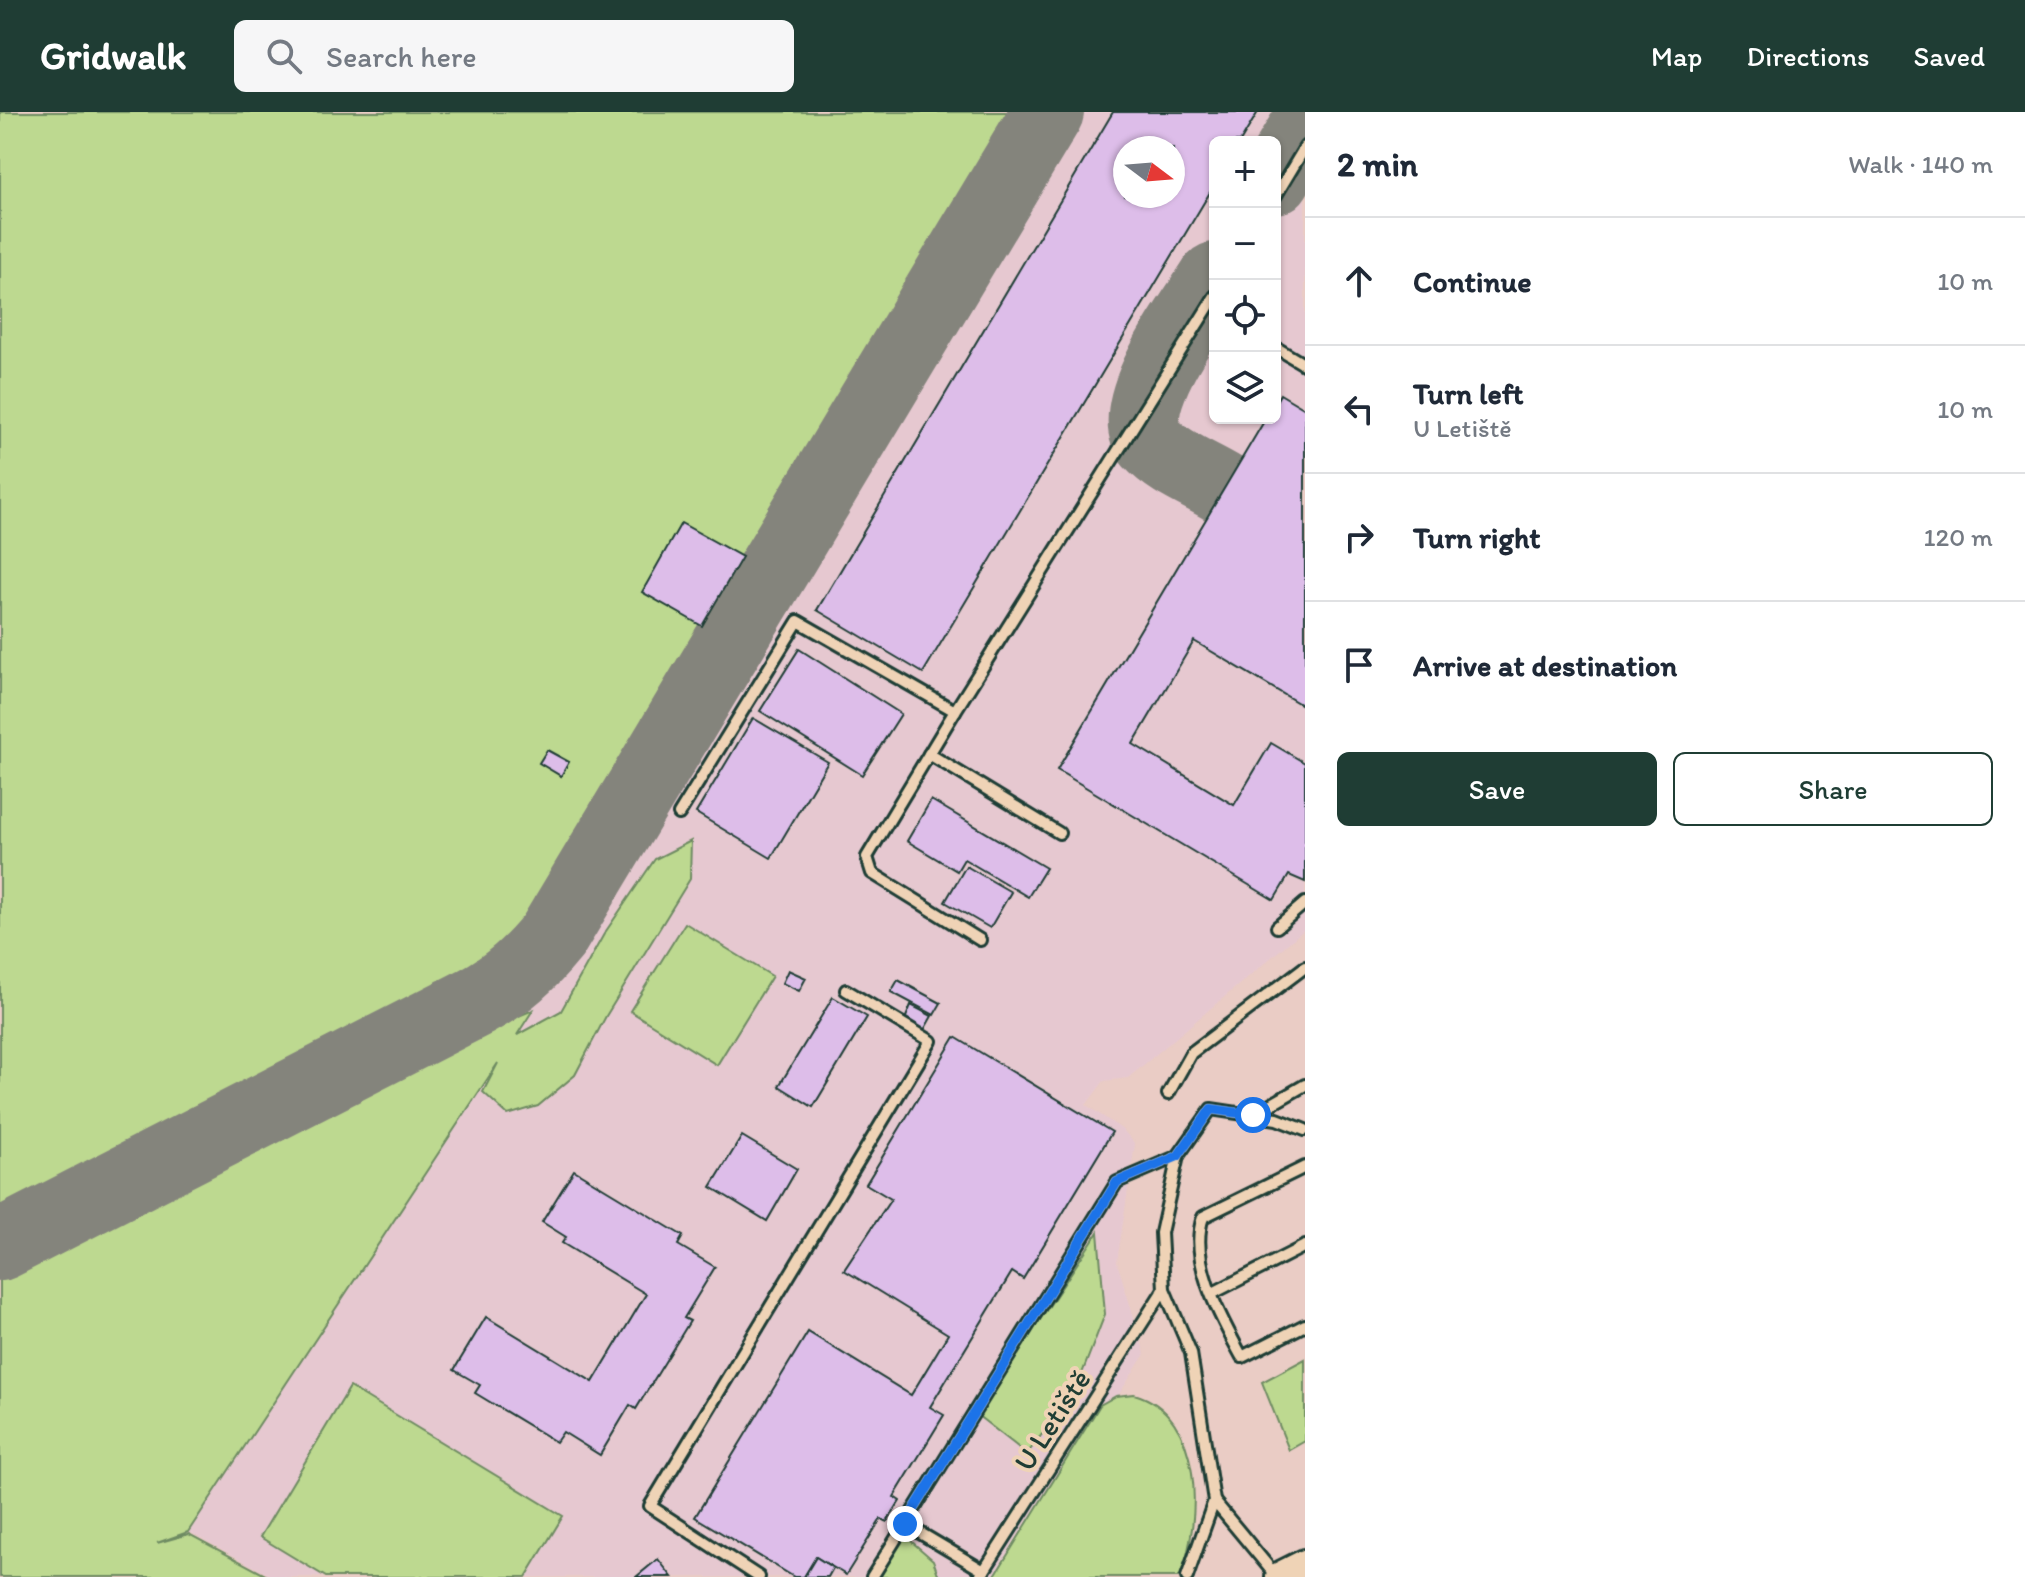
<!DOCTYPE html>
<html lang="en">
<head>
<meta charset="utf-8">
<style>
  body { margin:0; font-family:Itim,sans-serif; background:#f6f6f7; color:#1f2937 }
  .controls { position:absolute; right:24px; top:24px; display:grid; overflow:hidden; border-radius:12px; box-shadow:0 2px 6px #0004 }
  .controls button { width:72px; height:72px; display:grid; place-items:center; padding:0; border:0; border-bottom:2px solid #e0e1e3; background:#fff; color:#1f2937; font:40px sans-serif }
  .compass { position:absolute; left:1113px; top:24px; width:72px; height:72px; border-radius:50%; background:#fff; box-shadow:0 2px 6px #0004; rotate:106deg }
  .stop { position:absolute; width:24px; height:24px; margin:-18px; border:6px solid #1a73e8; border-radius:50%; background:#fff }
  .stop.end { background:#1a73e8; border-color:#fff; box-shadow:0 2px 8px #0008 }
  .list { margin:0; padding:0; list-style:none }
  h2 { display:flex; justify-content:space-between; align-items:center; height:104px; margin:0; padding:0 32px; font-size:34px }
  h2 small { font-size:26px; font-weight:400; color:#747a83 }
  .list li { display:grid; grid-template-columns:52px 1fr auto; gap:24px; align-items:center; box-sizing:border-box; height:128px; padding:0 32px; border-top:2px solid #e0e1e3 }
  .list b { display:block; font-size:30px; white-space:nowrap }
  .list p { margin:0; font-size:26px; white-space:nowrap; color:#747a83 }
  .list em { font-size:26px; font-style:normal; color:#747a83 }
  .actions { display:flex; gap:16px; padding:24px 32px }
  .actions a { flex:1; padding:18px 0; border:2px solid #1f3d34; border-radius:12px; text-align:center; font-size:28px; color:#1f3d34 }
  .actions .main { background:#1f3d34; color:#fff }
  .icon { flex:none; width:44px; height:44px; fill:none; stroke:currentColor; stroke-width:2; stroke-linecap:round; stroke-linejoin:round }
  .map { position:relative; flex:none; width:1305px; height:1465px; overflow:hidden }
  header { display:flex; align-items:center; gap:48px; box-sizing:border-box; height:112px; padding:0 40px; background:#1f3d34; color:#fff }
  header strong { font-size:38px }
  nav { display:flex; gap:44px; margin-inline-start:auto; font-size:28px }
  .search { width:560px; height:72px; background:#f6f6f7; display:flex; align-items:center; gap:20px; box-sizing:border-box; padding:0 28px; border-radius:12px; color:#747a83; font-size:30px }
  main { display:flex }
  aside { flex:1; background:#fff }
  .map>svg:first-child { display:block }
  .built { fill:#e6c8d0; fill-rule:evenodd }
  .green { fill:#bdd990; stroke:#6e8b62; stroke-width:2 }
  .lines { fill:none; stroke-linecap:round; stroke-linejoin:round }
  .taxiway { stroke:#84847c; stroke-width:72 }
  .building { fill:#ddbde9; stroke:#1f3d34; stroke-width:2; fill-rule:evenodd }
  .service-casing { stroke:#1f3d34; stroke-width:16 }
  .secondary-casing { stroke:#1f3d34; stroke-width:36 }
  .service { stroke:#efd3b6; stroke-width:10 }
  .secondary { stroke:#efd3b6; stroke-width:30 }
  .route { stroke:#1a73e8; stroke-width:10 }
  .labels { text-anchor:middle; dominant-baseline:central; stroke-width:8; stroke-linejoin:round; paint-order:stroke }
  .street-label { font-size:30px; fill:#1f3d34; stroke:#efd3b6 }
</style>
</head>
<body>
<header>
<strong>Gridwalk</strong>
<div class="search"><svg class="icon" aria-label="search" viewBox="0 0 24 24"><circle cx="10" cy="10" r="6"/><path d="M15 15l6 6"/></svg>Search here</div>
<nav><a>Map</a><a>Directions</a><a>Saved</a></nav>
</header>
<main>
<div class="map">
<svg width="1305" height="1465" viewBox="0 0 1305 1465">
  <rect width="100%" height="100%" fill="#eaccc5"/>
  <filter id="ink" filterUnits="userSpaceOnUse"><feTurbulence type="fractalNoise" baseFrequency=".0125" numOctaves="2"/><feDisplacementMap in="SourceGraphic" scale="16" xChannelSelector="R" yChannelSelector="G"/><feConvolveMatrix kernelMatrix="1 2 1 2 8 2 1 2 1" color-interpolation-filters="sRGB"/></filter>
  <g filter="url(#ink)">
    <path class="built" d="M 0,0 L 1305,0 L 1305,817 L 1128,966 L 1104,969 L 1086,993 L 1123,1018 L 1135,1032 L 1117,1150 L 1145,1242 L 1001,1465 L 273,1465 L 189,1420 L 84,1455 L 0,1418 ZM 1215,30 L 1275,30 L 1275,306 L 1215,306 ZM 1125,36 L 1173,36 L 1173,84 L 1125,84 Z"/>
    <g class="green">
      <path d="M 0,0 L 1010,0 L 516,824 L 493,844 L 447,870 L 0,1099 Z"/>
      <path d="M 691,729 L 690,767 L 606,904 L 575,963 L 538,994 L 508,1003 L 483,980 L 498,951 L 188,1420 L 157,1431 L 189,1422 L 269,1465 L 0,1465 L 0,1167 L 475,922 L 533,898 L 517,923 L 561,899 L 604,822 L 655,747 Z"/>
      <path d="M 685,811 L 772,864 L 717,953 L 630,899 Z"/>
      <path d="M 1098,1120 L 1105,1202 L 1076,1277 L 1027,1342 L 977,1303 Z"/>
      <path d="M 1305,1247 L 1305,1329 L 1289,1338 L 1262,1270 Z"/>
      <path d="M 350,1275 L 563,1404 L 526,1465 L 326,1465 L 260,1425 Z"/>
      <path d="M 1134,1282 C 1205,1302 1202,1409 1180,1465 L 994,1465 L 1100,1293 L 1116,1284 Z"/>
      <path d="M 904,1423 L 933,1448 L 939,1465 L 877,1465 Z"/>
    </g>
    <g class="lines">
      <g class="taxiway">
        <path d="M 1275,66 L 1305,16"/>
        <path d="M 1215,166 C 1195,199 1120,295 1151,331 C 1169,351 1201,363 1224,377"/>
        <path d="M 0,1133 L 477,889 C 508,872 530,852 553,824 L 1048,0"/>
      </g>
    </g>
    <g class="building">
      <path d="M 1113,0 L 1258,0 L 1240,30 L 1215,30 L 1215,72 L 923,561 L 817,498 ZM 1125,36 L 1173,36 L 1173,84 L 1125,84 Z"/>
      <path d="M 1280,282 L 1305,297 L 1305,595 L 1194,529 L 1133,632 L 1234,693 L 1271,631 L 1305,651 L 1305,770 L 1289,763 L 1274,788 L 1057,658 L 1266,306 L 1275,306 L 1275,291 Z"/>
      <path d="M 681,411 L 742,445 L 702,514 L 642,480 Z"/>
      <path d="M 799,537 L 901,602 L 862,663 L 760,599 Z"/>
      <path d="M 753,606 L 828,650 L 771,746 L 696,701 Z"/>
      <path d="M 547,638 L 569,650 L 561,664 L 539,651 Z"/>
      <path d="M 931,688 L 1046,756 L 1028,785 L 964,747 L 957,759 L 907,729 Z"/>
      <path d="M 966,754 L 1011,780 L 990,816 L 945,790 Z"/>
      <path d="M 788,858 L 806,866 L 799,879 L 782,871 Z"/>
      <path d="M 898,868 L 941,891 L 934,903 L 891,880 Z"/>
      <path d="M 833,885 L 867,905 L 813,995 L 779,974 Z"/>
      <path d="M 911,893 L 932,904 L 923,920 L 904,910 Z"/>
      <path d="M 955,925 L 1112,1020 L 1023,1167 L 1012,1160 L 930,1295 L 944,1303 L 894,1385 L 900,1389 L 887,1410 L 881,1407 L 846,1463 L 816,1445 L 804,1465 L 794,1465 L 695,1405 L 808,1220 L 911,1283 L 948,1222 L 844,1158 L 891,1087 L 866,1072 Z"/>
      <path d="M 742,1024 L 797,1057 L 767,1109 L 711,1075 Z"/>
      <path d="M 574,1058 L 683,1124 L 678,1133 L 715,1155 L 684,1206 L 690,1209 L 636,1297 L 630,1293 L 600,1343 L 563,1320 L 556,1330 L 475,1281 L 480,1273 L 454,1258 L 486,1205 L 593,1270 L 646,1182 L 562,1131 L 566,1125 L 542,1110 Z"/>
      <path d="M 816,1445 L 833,1456 L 828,1465 L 804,1465 Z"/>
      <path d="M 658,1447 L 672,1465 L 636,1465 Z"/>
    </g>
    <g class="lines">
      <defs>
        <g id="service">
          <path d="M 1275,85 L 1305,35"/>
          <path d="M 1275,235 L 1305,253"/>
          <path d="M 955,599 L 867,745 L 872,761 L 980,828"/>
          <path d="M 929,642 L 1059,721"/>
          <path d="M 679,702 L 798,509 L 955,599 L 1215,184"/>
          <path d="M 1277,815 L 1305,791"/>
          <path d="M 1168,982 L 1191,941 L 1305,855"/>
          <path d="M 1253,1003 L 1305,973"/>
          <path d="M 1305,1055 L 1203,1105 C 1188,1149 1221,1206 1242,1245 L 1305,1213"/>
          <path d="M 1213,1181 L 1305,1134"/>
          <path d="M 1214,1389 L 1276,1464"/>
          <path d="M 984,1459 L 905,1412 L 1117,1070 L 1178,1044"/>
          <path d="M 759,1465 L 650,1394 L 931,929 L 846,878"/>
          <path d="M 872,1465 L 905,1412"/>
          <path d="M 980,1465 L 1164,1177"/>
          <path d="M 1187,1465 L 1214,1389 L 1191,1241 L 1164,1177 L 1161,1121 L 1178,1044 L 1211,997 L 1277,1007 L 1305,1018"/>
        </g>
        <path id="secondary" d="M 1281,1465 L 1305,1453"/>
      </defs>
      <use href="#service" class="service-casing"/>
      <use href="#secondary" class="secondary-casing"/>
      <use href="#service" class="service"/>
      <use href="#secondary" class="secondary"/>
    </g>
  </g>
  <g class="lines" filter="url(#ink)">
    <path class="route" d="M 905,1412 L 1117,1070 L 1178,1044 L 1211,997 L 1253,1003"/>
  </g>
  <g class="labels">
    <g class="street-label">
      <text transform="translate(1052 1308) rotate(-57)">U Letiště</text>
    </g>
  </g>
</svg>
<div class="controls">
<button>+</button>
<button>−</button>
<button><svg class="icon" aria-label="locate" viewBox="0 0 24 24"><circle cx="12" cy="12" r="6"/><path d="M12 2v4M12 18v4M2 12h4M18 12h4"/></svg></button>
<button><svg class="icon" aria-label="layers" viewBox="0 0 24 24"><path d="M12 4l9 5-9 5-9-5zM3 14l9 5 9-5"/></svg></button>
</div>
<svg class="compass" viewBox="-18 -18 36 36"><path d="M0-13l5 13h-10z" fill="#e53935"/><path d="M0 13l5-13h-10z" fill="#747a83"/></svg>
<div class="stop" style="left:1253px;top:1003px"></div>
<div class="stop end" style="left:905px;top:1412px"></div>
</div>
<aside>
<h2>2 min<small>Walk · 140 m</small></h2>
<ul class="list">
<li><svg class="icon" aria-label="ahead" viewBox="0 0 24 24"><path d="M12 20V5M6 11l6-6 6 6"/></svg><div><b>Continue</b></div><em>10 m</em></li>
<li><svg class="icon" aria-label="left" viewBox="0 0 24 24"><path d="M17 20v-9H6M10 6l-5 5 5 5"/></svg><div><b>Turn left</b><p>U Letiště</p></div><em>10 m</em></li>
<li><svg class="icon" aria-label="right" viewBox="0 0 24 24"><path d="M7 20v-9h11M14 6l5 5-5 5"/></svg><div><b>Turn right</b></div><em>120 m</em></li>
<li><svg class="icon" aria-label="arrive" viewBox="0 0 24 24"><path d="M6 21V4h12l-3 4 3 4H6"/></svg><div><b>Arrive at destination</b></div></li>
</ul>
<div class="actions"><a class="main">Save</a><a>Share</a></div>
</aside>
</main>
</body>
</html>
